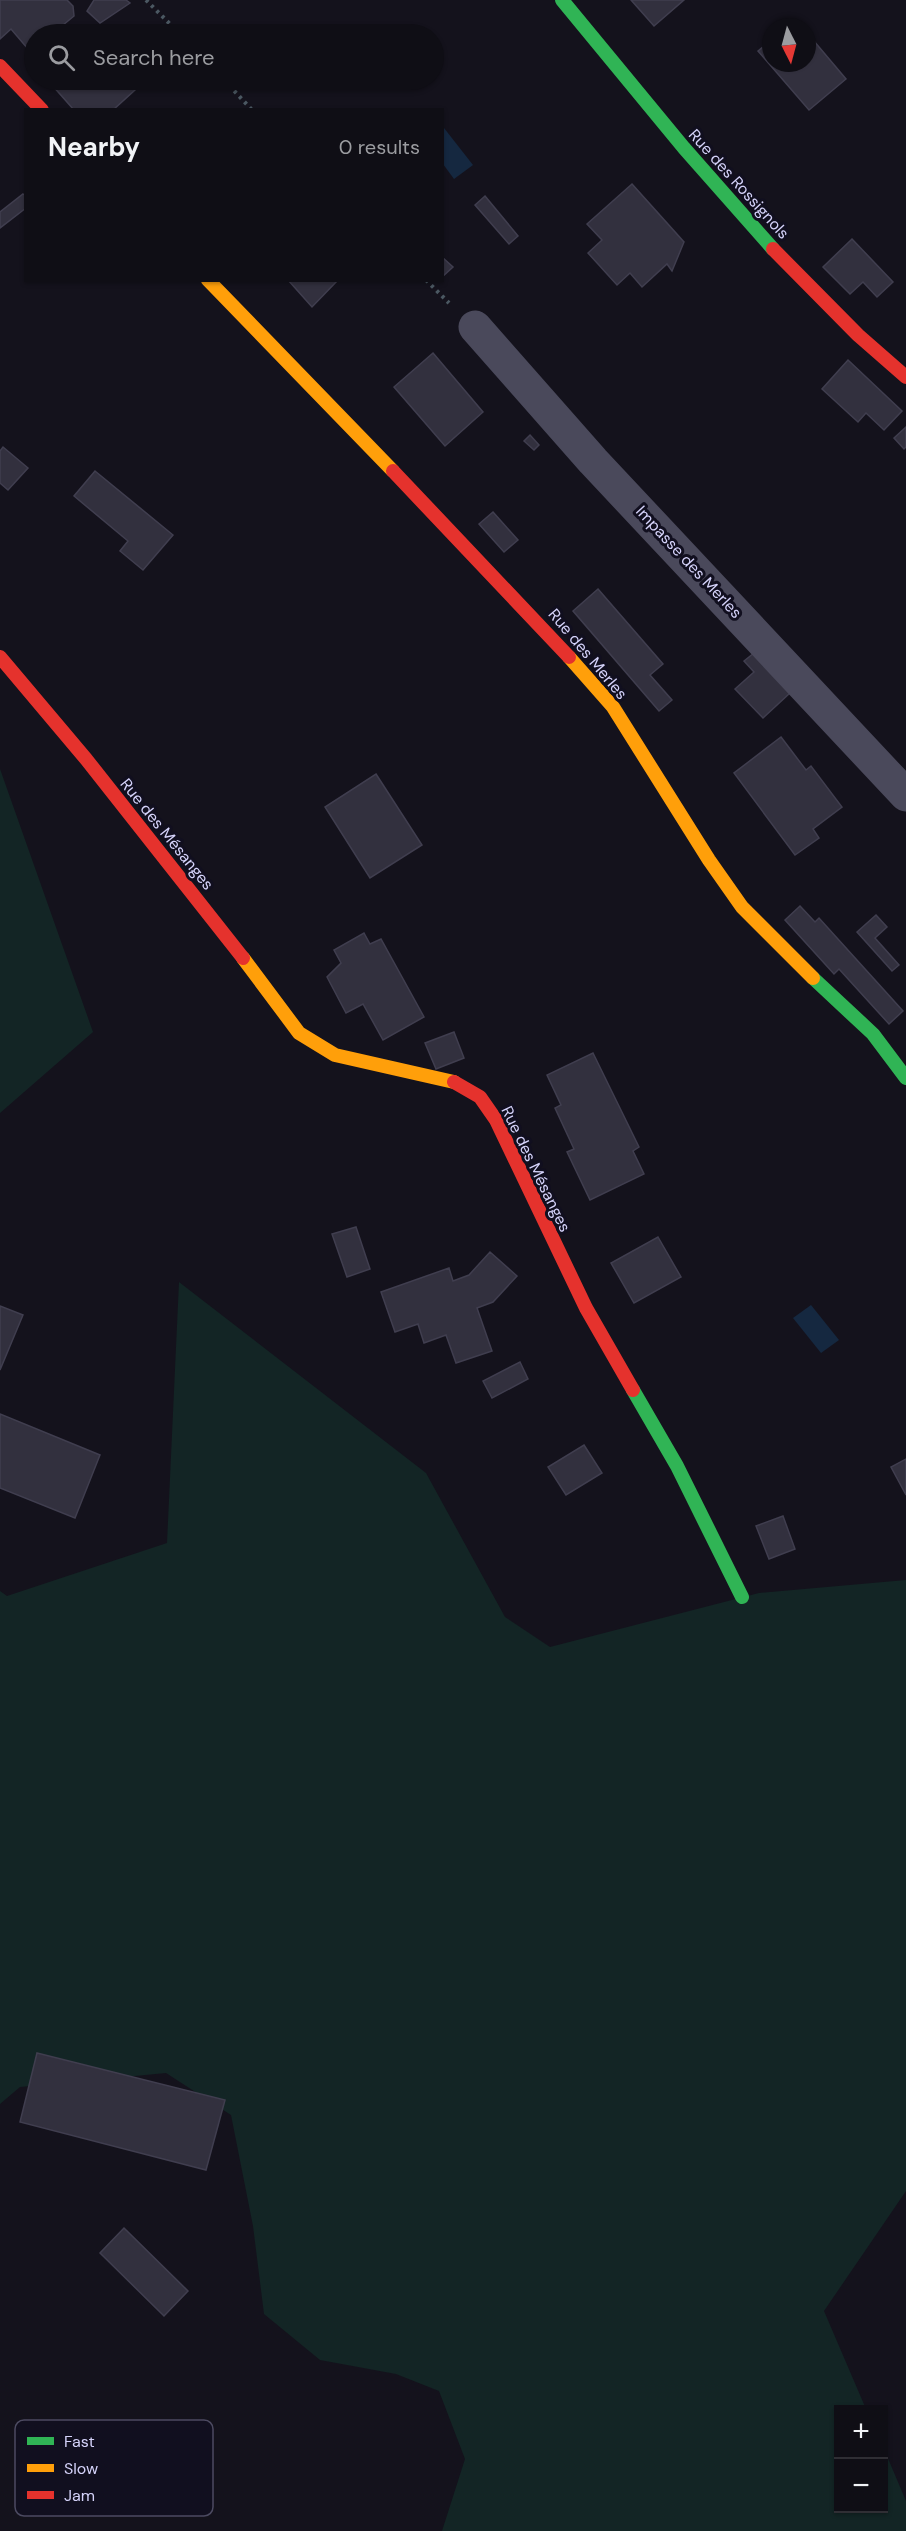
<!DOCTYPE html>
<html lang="en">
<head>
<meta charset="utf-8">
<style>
  body { margin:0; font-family:"DM Sans",sans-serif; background:#1d1c22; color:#f1f3f6 }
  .controls { position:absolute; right:18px; bottom:18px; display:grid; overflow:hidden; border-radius:0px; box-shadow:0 2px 4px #0004 }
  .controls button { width:54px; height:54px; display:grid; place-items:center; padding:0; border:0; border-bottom:2px solid #2f2e34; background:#0f0e15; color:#f1f3f6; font:30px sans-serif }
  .compass { position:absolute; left:762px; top:18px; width:54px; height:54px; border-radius:50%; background:#0f0e15; box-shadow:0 2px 4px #0004; rotate:174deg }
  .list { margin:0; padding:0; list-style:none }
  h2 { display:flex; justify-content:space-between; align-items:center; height:78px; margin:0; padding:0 24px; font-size:26px }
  h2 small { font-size:20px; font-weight:400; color:#9b9ca0 }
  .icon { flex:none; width:33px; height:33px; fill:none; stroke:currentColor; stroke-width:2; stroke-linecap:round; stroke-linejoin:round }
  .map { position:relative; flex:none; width:906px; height:2531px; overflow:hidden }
  .search { position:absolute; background:#0f0e15; box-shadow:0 2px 4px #0004; left:24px; top:24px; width:420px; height:66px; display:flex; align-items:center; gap:15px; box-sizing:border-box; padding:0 21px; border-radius:33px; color:#9b9ca0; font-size:22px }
  .panel { position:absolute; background:#0f0e15; box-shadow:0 2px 4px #0004; left:24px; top:108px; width:420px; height:174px; border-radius:0px }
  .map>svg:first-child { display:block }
  .green { fill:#132525 }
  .water { fill:#152840 }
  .building { fill:#32303e; stroke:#403e4f; stroke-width:1.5 }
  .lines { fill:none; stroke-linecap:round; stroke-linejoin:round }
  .path { stroke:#4b5862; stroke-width:4; stroke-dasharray:3 4.5; stroke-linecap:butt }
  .street { stroke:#4a495b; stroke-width:33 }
  .fast { stroke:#30b455; stroke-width:14 }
  .slow { stroke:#ff9f0a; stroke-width:14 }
  .jam { stroke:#e5322d; stroke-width:14 }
  .labels { text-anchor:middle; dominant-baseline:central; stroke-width:6; stroke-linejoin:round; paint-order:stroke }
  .street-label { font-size:16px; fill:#d5d3fa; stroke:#110f1f }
  .key { fill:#110f1f; stroke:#4c4a61; stroke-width:1.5 }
  .key-label { font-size:16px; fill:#d5d3fa }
</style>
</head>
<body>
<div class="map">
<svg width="906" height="2531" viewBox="0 0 906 2531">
  <rect width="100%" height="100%" fill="#14121c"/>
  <g class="green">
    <path d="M 0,769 L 93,1032 L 0,1113 Z"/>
    <path d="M 179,1282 L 426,1473 L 505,1617 L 550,1647 L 759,1593 L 906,1580 L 906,2191 L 824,2311 L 866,2409 L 838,2410 L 838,2508 L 884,2508 L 884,2449 L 906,2501 L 906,2531 L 442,2531 L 465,2459 L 439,2391 L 396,2374 L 320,2360 L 264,2314 L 253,2226 L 231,2115 L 166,2073 L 20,2087 L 0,2104 L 0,1591 L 7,1596 L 167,1543 Z"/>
  </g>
  <g class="water">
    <path d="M 444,128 L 473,165 L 454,179 L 443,164 Z"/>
    <path d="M 811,1305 L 839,1340 L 821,1353 L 793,1318 Z"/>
  </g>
  <g class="building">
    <path d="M 0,0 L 67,0 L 73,6 L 74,16 L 57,30 L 61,34 L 34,34 L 34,56 L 11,29 L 0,39 Z"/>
    <path d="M 94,0 L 126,0 L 130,3 L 100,23 L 87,11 Z"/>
    <path d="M 631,0 L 684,0 L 654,26 Z"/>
    <path d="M 771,40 L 771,63 L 807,63 L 807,47 L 814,41 L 846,79 L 809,110 L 758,51 Z"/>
    <path d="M 58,80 L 125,80 L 135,90 L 113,110 L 74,110 L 52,85 Z"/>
    <path d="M 632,184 L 684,242 L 672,271 L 667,264 L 642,287 L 630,273 L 617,285 L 588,253 L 602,240 L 587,224 Z"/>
    <path d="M 23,194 L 26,196 L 26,208 L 0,228 L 0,212 Z"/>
    <path d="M 485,196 L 518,236 L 509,244 L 475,205 Z"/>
    <path d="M 852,239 L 893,282 L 877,297 L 863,282 L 850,294 L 823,267 Z"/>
    <path d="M 442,257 L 453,267 L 442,277 Z"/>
    <path d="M 288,280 L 338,280 L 312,307 Z"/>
    <path d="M 433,353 L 483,412 L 445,446 L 394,387 Z"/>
    <path d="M 848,360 L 902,411 L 884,430 L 866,413 L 858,422 L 822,389 Z"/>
    <path d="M 906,427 L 906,447 L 904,449 L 894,438 Z"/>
    <path d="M 530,435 L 539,445 L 534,450 L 524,441 Z"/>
    <path d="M 3,447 L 28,468 L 8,490 L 0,483 L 0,451 Z"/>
    <path d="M 95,471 L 173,535 L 143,570 L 120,551 L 128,541 L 74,496 Z"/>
    <path d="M 493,512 L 518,540 L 504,552 L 479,524 Z"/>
    <path d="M 598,589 L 663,664 L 650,675 L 672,700 L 659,711 L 573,611 Z"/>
    <path d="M 754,653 L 790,693 L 763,718 L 735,689 L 754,672 L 744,661 Z"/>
    <path d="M 781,737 L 806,770 L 811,766 L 842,807 L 813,829 L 819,838 L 795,855 L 734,773 Z"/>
    <path d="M 376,774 L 422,845 L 370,878 L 325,807 Z"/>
    <path d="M 800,906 L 815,922 L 819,918 L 903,1011 L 889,1024 L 839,969 L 834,974 L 785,920 Z"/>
    <path d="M 876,915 L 887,927 L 875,938 L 899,965 L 892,971 L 857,932 Z"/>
    <path d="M 364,933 L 370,944 L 381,939 L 424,1017 L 383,1040 L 363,1004 L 346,1013 L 327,977 L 341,963 L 334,950 Z"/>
    <path d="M 454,1032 L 464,1058 L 436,1069 L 425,1043 Z"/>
    <path d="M 593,1053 L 639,1147 L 633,1151 L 644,1174 L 590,1200 L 567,1152 L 574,1149 L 555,1108 L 561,1105 L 547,1075 Z"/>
    <path d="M 356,1227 L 370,1269 L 347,1277 L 332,1234 Z"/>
    <path d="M 658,1237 L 681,1277 L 634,1303 L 611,1263 Z"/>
    <path d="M 490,1252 L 517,1276 L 493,1302 L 477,1308 L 492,1351 L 456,1363 L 446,1335 L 424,1343 L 418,1324 L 395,1332 L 381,1292 L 449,1268 L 453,1281 L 469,1275 Z"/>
    <path d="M 0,1306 L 23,1315 L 0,1370 Z"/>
    <path d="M 520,1362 L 528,1379 L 492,1398 L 483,1381 Z"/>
    <path d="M 0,1414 L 100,1455 L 75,1518 L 0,1488 Z"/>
    <path d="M 584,1445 L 602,1473 L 566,1495 L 548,1467 Z"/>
    <path d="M 906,1459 L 906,1495 L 891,1467 Z"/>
    <path d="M 783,1516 L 795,1549 L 769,1559 L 756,1526 Z"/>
    <path d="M 37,2053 L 225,2100 L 206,2170 L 20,2122 Z"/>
    <path d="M 124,2228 L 188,2291 L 164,2316 L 100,2253 Z"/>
  </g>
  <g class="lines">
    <g class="path">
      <path d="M 146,0 L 180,34"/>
      <path d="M 224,80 L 252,110"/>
      <path d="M 426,280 L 449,303"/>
    </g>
    <path class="street" d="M 475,327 L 593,461 L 906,795"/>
    <g class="fast">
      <path d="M 562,0 L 684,148 L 773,249"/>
      <path d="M 813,978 L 873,1034 L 906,1078"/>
      <path d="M 633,1390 L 677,1466 L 742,1597"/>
    </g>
    <g class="slow">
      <path d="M 208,280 L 393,471"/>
      <path d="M 569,657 L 613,707 L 709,860 L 742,907 L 813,978"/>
      <path d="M 243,958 L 299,1033 L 335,1055 L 454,1082"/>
    </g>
    <g class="jam">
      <path d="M 0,66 L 42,110"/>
      <path d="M 773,249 L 858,335 L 906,377"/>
      <path d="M 393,471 L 569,657"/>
      <path d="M 0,657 L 86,759 L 243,958"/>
      <path d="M 454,1082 L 480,1097 L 496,1120 L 586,1308 L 633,1390"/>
    </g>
  </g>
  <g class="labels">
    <g class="street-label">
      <text transform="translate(739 184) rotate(48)">Rue des Rossignols</text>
      <text transform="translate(689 562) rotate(47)">Impasse des Merles</text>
      <text transform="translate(588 654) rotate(50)">Rue des Merles</text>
      <text transform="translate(167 834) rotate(51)">Rue des Mésanges</text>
      <text transform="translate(536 1169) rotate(64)">Rue des Mésanges</text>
    </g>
  </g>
  <rect x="15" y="2420" width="198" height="96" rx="9" class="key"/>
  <rect x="27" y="2437" width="27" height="8" fill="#30b455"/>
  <rect x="27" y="2464" width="27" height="8" fill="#ff9f0a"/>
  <rect x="27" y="2491" width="27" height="8" fill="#e5322d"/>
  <g class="key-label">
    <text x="64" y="2447">Fast</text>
    <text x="64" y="2474">Slow</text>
    <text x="64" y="2501">Jam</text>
  </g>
</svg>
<div class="controls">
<button>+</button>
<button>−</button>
</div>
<svg class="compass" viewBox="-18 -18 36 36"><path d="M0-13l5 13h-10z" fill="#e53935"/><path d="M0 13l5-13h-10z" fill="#9b9ca0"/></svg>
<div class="search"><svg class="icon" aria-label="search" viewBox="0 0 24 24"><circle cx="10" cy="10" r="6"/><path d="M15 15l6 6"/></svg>Search here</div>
<section class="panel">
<h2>Nearby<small>0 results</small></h2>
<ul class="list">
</ul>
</section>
</div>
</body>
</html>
